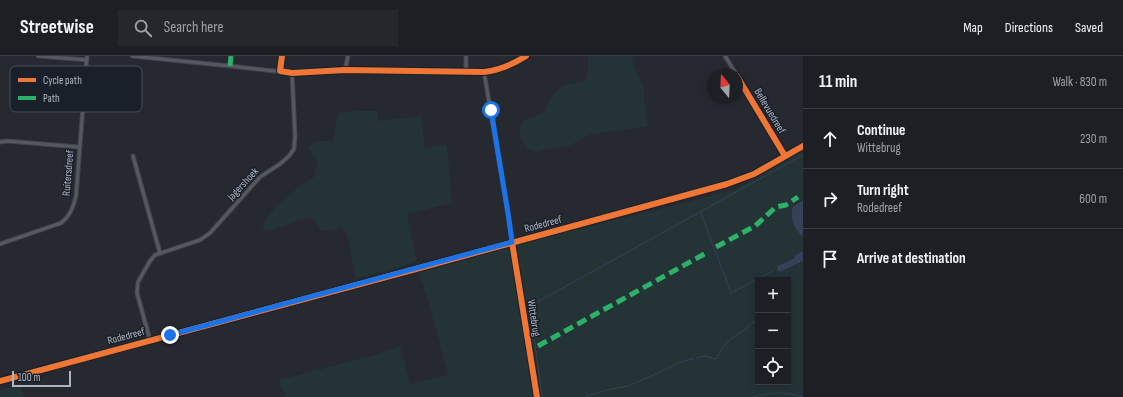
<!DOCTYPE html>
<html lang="en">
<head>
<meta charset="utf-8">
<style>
  body { margin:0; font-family:"Sofia Sans Condensed",sans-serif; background:#25272c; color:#f1f3f6 }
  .controls { position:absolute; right:12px; bottom:12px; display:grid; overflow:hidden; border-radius:0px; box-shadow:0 2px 10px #0003 }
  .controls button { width:36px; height:36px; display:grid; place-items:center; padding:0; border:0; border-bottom:1px solid #3a3d41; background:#1c1f24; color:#f1f3f6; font:20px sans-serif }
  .compass { position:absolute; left:707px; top:12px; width:36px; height:36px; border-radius:50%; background:#1c1f24; box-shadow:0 2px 10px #0003; rotate:342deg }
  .scale { position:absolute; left:12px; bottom:10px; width:59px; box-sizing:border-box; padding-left:4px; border:2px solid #afb5c3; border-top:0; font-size:11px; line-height:14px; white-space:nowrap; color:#afb5c3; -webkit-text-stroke:3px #1a202a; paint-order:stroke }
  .stop { position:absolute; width:12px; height:12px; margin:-9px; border:3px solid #1a73e8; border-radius:50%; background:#fff }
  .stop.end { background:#1a73e8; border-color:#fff; box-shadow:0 1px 4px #0008 }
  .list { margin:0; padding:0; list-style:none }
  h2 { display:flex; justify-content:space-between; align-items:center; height:52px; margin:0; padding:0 16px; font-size:17px }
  h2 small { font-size:13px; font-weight:400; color:#a0a2a6 }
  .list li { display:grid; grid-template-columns:26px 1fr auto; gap:12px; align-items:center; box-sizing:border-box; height:60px; padding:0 16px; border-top:1px solid #3a3d41 }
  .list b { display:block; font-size:15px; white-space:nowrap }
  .list p { margin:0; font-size:13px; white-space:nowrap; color:#a0a2a6 }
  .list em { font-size:13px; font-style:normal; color:#a0a2a6 }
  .icon { flex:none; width:22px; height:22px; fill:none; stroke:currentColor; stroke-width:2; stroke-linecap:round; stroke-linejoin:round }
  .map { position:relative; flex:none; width:803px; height:341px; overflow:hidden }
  header { display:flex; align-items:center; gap:24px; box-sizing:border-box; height:56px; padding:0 20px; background:#1c1f24; border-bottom:1px solid #3a3d41 }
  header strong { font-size:19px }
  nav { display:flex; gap:22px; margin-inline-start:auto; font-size:14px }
  .search { width:280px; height:36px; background:#25272c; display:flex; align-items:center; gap:10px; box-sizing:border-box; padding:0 14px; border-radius:0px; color:#a0a2a6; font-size:15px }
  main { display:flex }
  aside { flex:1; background:#1c1f24 }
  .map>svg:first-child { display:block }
  .green { fill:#243336; fill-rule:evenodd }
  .water { fill:#354158 }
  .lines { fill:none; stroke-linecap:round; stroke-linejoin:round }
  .stream { stroke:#354158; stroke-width:1 }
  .minor-casing { stroke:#42444a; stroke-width:5 }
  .minor { stroke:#55585f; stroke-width:3 }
  .quiet { stroke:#2db169; stroke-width:5; stroke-dasharray:10 5; stroke-linecap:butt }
  .cycleway-casing { stroke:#1a202a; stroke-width:8 }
  .cycleway { stroke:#f07635; stroke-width:6 }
  .route { stroke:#1a73e8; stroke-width:5 }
  .labels { text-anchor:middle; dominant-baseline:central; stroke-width:3; stroke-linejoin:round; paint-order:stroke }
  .street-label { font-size:11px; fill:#afb5c3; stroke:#1a202a }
  .key { fill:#1a202a; stroke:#474d58; stroke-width:1 }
  .key-label { font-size:11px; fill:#afb5c3 }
</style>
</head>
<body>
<header>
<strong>Streetwise</strong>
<div class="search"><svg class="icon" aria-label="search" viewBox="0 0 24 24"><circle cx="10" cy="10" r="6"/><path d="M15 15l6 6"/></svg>Search here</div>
<nav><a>Map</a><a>Directions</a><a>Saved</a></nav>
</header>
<main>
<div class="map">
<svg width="803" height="341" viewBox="0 0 803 341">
  <rect width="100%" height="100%" fill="#262930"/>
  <g class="green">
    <path d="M 588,0 L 632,0 L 634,12 L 643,29 L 647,70 L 589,79 L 571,89 L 547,93 L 538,96 L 526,92 L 519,76 L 524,64 L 545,56 L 549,43 L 561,31 L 570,28 L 584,26 C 590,16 586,11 588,0 Z"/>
    <path d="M 354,55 L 378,55 L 378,65 L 421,60 L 425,92 L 447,88 L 452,147 L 407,158 L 417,206 L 356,223 L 347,178 L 341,172 L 320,175 L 314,162 L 298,165 L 272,174 L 262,172 C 265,167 267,161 270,158 C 282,143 298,131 314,121 L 317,104 L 307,91 L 319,85 L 333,85 L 338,57 Z"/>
    <path d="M 803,95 L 803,144 L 799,146 L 792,154 C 791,164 797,171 801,180 L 803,181 L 803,195 L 796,199 L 780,216 L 803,205 L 803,341 L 285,341 L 279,324 L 375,299 L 400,290 L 410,328 L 448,319 L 429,248 L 419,217 L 508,191 L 734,134 L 774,110 ZM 758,224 L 788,224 L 788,326 L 758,326 Z"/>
    <path d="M 20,329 L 24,341 L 0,341 L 0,334 Z"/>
  </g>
  <g class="water">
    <path d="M 803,144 L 803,181 C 795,175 789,161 793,151 Z"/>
    <path d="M 803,195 L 803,205 L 780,216 L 778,215 L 777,212 L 778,210 L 793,203 L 796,199 Z"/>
  </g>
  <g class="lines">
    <g class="stream">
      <path d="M 701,157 L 731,237 L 773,215"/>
      <path d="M 696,302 L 705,300 L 716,303 L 723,291 L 729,284 L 744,274 L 749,269 L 758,264"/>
      <path d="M 542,341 L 530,250 L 803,99"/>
      <path d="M 586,341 L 607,334 L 628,330 L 658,317 L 681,306 L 693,303"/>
      <path d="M 753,341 C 772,336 784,335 803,341"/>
    </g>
    <defs>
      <g id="minor">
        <path d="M 38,0 L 87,4"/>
        <path d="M 132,0 L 230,10 L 292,17 L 345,14 L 484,16 C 500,14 512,9 526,0"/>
        <path d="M 466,0 L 466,16"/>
        <path d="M 725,0 L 736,18"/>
        <path d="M 345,14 L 348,0"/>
        <path d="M 280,15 L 282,0"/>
        <path d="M 484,16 L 508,157 L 537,341"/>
        <path d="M 737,20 L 785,100"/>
        <path d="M 0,86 L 7,85 L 79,91"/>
        <path d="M 133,100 L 160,197"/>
        <path d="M 0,188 L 61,167 C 70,160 73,152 76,140 L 87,0"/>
        <path d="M 150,284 L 137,237 L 138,226 L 150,205 L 155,199 L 200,184 L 210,177 L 260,121 L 280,108 L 289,100 L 294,93 L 295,79 L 292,17"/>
        <path d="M 0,325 L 416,213 L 727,128 L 754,118 L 803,90"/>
      </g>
    </defs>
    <use href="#minor" class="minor-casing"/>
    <use href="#minor" class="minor"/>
    <g class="quiet">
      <path d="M 230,10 L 231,0"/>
      <path d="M 716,191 L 755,170 L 776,151 L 786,149 L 798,141"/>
      <path d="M 538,290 L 708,196"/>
    </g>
    <defs>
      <g id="cycleway">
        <path d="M 282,0 L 280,15 L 292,17 L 345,14 L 484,16 C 500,14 512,9 526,0"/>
        <path d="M 737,20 L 785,100"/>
        <path d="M 512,186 L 537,341"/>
        <path d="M 0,325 L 416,213 L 727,128 L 754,118 L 803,90"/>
      </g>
    </defs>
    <use href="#cycleway" class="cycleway-casing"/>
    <use href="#cycleway" class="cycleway"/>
  </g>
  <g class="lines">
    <path class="route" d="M 170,279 L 512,186 L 508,157 L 491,54"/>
  </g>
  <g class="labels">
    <g class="street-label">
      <text transform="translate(770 55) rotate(59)">Bellevuedreef</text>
      <text transform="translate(68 117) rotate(-85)">Ruitersdreef</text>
      <text transform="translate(243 128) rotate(-47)">Jagershoek</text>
      <text transform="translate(543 168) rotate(-15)">Rodedreef</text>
      <text transform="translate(534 262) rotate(81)">Wittebrug</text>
      <text transform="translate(126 280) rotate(-15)">Rodedreef</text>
    </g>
  </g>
  <rect x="10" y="10" width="132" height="46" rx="6" class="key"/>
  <rect x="18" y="22" width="18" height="4" fill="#f07635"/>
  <rect x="18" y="40" width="18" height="4" fill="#2db169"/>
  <g class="key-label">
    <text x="43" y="28">Cycle path</text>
    <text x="43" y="46">Path</text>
  </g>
</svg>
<div class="controls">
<button>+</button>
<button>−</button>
<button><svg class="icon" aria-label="locate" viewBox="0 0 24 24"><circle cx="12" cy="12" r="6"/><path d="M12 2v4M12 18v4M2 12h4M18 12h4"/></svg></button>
</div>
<svg class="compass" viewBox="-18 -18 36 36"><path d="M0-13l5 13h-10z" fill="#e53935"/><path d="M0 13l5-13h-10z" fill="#a0a2a6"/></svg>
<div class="scale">100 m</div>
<div class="stop" style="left:491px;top:54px"></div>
<div class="stop end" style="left:170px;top:279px"></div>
</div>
<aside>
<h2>11 min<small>Walk · 830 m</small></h2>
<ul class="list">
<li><svg class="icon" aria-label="ahead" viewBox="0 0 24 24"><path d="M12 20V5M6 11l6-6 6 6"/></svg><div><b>Continue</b><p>Wittebrug</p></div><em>230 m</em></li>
<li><svg class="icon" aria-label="right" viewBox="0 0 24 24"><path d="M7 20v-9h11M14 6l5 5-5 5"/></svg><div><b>Turn right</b><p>Rodedreef</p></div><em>600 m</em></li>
<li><svg class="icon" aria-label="arrive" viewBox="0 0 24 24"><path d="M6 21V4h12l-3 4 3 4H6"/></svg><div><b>Arrive at destination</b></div></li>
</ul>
</aside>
</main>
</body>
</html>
